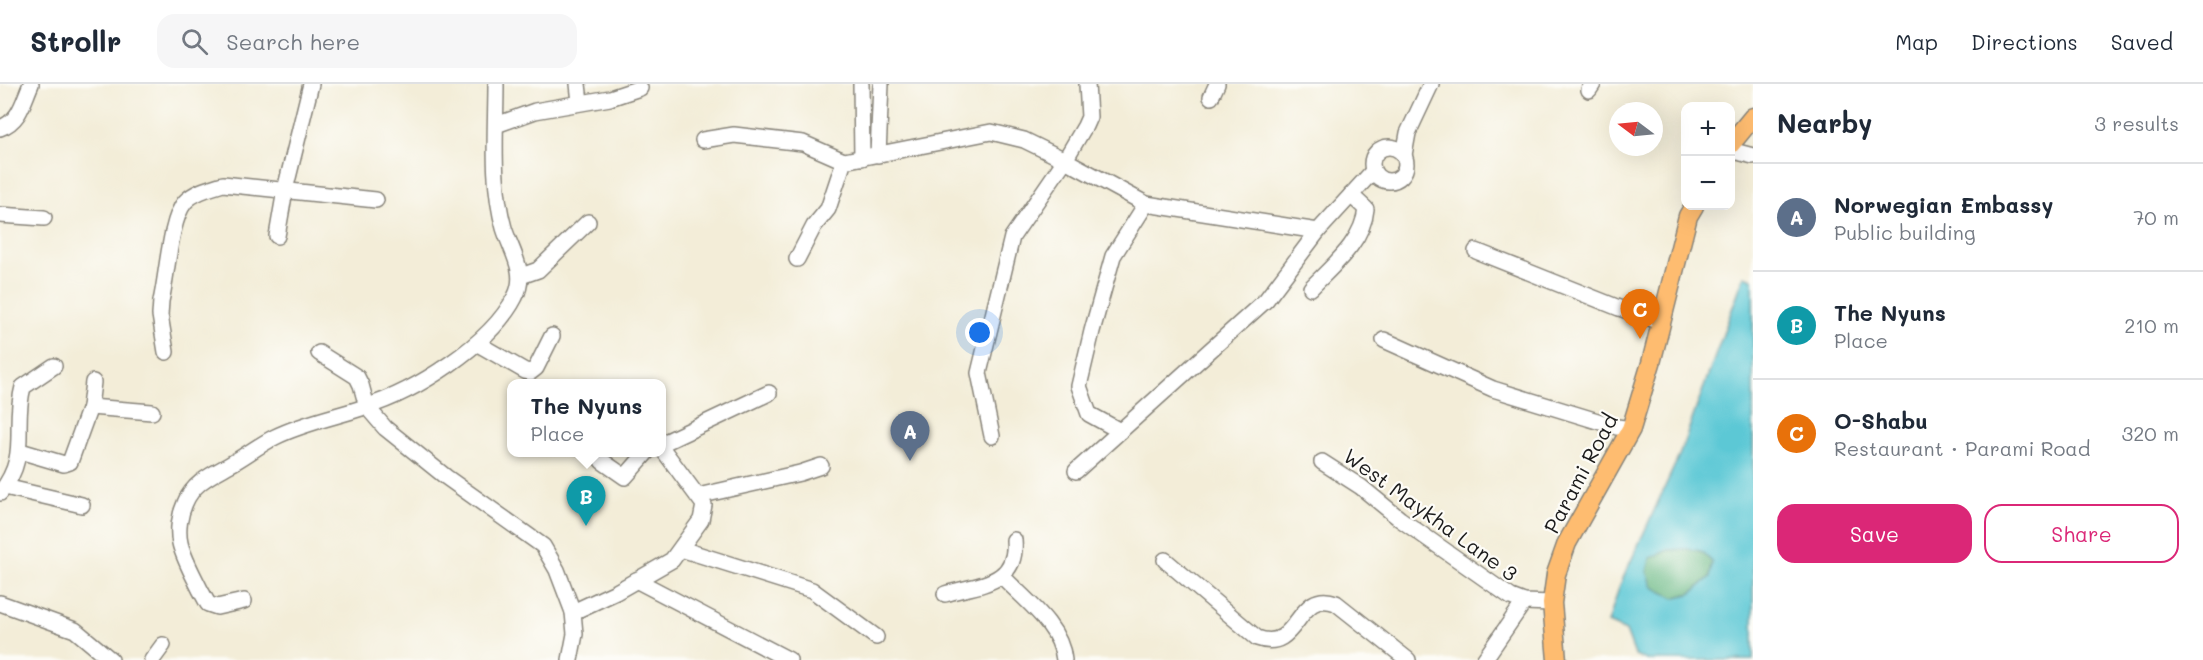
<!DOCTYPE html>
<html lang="en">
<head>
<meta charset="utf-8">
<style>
  body { margin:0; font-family:Mali,sans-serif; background:#f6f6f7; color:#1f2937 }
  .controls { position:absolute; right:18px; top:18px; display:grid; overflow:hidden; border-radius:12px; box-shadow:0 6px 24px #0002 }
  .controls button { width:54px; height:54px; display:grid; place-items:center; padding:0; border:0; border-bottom:2px solid #e0e1e3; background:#fff; color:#1f2937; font:30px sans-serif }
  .compass { position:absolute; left:1609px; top:18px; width:54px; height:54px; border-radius:50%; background:#fff; box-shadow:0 6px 24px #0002; rotate:286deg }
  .you { position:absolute; left:980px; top:249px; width:21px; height:21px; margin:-15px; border:4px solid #fff; border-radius:50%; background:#1a73e8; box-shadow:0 0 0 9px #1a73e833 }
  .badge { display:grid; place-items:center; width:39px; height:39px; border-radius:50%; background:#db2777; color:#fff; font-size:20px; font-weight:700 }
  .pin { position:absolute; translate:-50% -50px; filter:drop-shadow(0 2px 3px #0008) }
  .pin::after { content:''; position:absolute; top:32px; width:21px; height:18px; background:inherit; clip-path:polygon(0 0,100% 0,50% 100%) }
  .popup { position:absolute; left:507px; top:295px; width:159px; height:78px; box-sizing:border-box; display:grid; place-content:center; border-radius:12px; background:#fff; filter:drop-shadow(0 2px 4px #0005); font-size:20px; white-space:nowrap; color:#747a83 }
  .popup b { font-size:22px; color:#1f2937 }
  .popup::after { content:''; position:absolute; left:50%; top:100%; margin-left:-12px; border:12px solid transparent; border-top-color:#fff }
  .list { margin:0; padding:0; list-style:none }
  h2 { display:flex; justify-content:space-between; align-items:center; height:78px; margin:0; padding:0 24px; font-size:26px }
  h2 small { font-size:20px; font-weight:400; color:#747a83 }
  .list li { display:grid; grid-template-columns:39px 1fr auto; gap:18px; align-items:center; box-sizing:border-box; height:108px; padding:0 24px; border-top:2px solid #e0e1e3 }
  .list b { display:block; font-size:22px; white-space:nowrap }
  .list p { margin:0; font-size:20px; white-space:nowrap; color:#747a83 }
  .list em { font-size:20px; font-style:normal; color:#747a83 }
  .actions { display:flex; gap:12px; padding:18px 24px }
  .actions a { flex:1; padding:14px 0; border:2px solid #db2777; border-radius:18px; text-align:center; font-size:21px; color:#db2777 }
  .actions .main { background:#db2777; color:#fff }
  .icon { flex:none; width:33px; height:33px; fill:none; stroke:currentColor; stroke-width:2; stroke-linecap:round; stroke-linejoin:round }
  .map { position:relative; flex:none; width:1753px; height:576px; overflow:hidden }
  header { display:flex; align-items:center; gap:36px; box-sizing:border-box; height:84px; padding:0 30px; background:#fff; border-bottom:2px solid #e0e1e3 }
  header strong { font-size:28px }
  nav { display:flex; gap:33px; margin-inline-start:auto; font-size:21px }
  .search { width:420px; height:54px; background:#f6f6f7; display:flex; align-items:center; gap:15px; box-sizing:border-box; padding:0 21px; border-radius:18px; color:#747a83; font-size:22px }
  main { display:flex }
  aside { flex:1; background:#fff }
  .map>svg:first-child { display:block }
  .forest { fill:#69b985; stroke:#426a50; stroke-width:1.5 }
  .water { fill:#5cc8d5; stroke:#3c7278; stroke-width:1.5; fill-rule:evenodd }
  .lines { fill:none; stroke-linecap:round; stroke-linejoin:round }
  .minor-casing { stroke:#88847a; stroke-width:18 }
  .major-casing { stroke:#88847a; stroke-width:21 }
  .minor { stroke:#fff; stroke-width:15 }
  .major { stroke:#febc70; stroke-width:18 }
  .labels { text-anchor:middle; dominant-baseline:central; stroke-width:4.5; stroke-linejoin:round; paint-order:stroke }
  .street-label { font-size:21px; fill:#1c1c1c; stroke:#fdfcf7 }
</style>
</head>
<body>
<header>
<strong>Strollr</strong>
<div class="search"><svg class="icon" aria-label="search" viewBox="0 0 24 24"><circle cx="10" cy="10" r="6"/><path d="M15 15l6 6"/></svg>Search here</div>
<nav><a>Map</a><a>Directions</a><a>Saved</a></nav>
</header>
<main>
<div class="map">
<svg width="1753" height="576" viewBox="0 0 1753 576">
  <rect width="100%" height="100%" fill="#fdfcf7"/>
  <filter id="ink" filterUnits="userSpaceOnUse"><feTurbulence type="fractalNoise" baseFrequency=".0167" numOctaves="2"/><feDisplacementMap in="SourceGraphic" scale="12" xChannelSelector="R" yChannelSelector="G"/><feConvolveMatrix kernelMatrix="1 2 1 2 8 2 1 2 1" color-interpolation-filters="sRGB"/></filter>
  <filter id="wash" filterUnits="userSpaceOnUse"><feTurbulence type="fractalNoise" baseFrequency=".008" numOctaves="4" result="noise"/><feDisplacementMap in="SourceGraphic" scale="24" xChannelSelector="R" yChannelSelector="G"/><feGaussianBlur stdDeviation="1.35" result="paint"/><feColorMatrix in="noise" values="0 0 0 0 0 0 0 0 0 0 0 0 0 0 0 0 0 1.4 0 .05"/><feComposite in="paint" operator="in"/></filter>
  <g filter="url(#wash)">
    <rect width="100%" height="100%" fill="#f3edd8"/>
    <path class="forest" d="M 1686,465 L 1701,467 L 1712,478 L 1710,493 L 1692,509 L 1674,514 L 1653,504 L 1647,488 L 1650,474 L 1668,466 Z"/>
    <path class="water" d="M 1744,192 L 1753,195 L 1753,576 L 1647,576 L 1635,571 L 1626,547 L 1608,539 L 1619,503 L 1679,372 ZM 1686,465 L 1701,467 L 1712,478 L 1710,493 L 1692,509 L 1674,514 L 1653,503 L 1647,488 L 1650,474 L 1668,466 Z"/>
  </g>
  <g filter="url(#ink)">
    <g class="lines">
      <defs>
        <g id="minor">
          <path d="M 578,0 L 580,18"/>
          <path d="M 861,0 L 862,74"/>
          <path d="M 1589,6 L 1593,0"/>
          <path d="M 1211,13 L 1217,0"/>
          <path d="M 496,41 L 535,27 L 610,14 L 640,4"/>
          <path d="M 0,44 C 20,37 23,18 31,0"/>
          <path d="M 703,56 L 734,51 L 803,59 L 844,77 L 991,48 L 1024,56 L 1065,76 L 1146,120 L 1318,147"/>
          <circle cx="1389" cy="80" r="17"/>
          <path d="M 1730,66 L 1753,72"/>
          <path d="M 878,71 L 881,0"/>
          <path d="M 1404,71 L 1408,49 L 1431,0"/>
          <path d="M 0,131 L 44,134"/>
          <path d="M 277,152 L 285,106 L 311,0"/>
          <path d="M 1476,167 L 1619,224 L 1661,238"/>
          <path d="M 797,175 L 814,142 L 828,125 L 844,77"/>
          <path d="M 521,192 L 538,186 L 588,138"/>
          <path d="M 1311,204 C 1332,182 1363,158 1366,125 L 1351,111"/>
          <path d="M 1384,256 L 1493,305 L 1617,343 L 1631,345"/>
          <path d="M 478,260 L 525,287 L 531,288 L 536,284 L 552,252"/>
          <path d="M 166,268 L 160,231 L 161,217 C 167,193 170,135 185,118 C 194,108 210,104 223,100 L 376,116"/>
          <path d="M 319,269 L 357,293 L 361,301 L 367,323 L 385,344 L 446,393 L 543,462 L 557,486 L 573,528 L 575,550 L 570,576"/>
          <path d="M 90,323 L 152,328"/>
          <path d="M 1120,347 L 1089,330 L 1079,302 L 1092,247 L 1113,172 L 1146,120"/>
          <path d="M 992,352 L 979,289 L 1012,153 L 1065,76 L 1085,42 L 1089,33 L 1087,0"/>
          <path d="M 661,360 L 769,309"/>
          <path d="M 20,367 L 64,380 L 70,378 L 90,323 L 93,298"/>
          <path d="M 602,377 L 625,393 L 647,368"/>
          <path d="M 1322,378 L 1361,403 L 1400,435 L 1511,513 L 1524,518 L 1552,519"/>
          <path d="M 1076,387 L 1266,216 L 1318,147 L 1373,87"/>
          <path d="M 5,403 L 82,421"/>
          <path d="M 0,409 C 31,371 12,343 23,303 L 54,282"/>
          <path d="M 698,412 L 800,389 L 821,382"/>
          <path d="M 681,465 L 812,506 L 876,553"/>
          <path d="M 1165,476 L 1257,554 C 1300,570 1295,504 1336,519 L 1408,576"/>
          <path d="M 1003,493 C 1025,516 1061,542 1064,576"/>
          <path d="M 636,496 L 789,576"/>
          <path d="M 945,510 C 978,500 1018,501 1014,456"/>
          <path d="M 244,517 L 217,523 L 208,520 C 200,506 183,473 180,459 C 177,446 180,430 185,419 C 193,399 211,391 229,381 C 244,373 259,361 275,353 C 303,339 335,333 365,323 C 415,308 491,260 515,213 C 528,189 511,167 504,144 C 491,98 496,47 496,0"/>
          <path d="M 0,519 L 75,546 L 111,576"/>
          <path d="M 573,528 L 616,508 L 672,476 L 701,436 L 704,421 L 661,363"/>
          <path d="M 152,576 L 163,561"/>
          <path d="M 1484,576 L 1524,518"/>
        </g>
        <g id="major">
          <path d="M 1730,61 L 1753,33"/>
          <path d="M 1557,576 L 1552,519 L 1556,490 L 1567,459 L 1631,345 L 1651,279 L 1688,132 L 1694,122"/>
        </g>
      </defs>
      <use href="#minor" class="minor-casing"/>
      <use href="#major" class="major-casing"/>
      <use href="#minor" class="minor"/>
      <use href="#major" class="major"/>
    </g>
  </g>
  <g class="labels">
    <g class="street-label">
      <text transform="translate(1580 389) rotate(-62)">Parami Road</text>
      <text transform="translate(1431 430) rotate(36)">West Maykha Lane 3</text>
    </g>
  </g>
</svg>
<div class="controls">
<button>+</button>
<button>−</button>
</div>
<svg class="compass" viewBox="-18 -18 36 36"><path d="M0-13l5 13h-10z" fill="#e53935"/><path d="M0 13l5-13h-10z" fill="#747a83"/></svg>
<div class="you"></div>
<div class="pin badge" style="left:910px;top:377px;background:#5c6f8a">A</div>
<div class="pin badge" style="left:586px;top:442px;background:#0f9aa8">B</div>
<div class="popup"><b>The Nyuns</b>Place</div>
<div class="pin badge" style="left:1640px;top:255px;background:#e8710a">C</div>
</div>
<aside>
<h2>Nearby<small>3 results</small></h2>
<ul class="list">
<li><span class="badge" style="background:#5c6f8a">A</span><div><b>Norwegian Embassy</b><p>Public building</p></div><em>70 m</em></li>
<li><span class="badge" style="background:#0f9aa8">B</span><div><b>The Nyuns</b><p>Place</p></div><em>210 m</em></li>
<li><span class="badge" style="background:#e8710a">C</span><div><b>O-Shabu</b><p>Restaurant · Parami Road</p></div><em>320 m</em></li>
</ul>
<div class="actions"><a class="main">Save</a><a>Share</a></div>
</aside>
</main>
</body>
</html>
